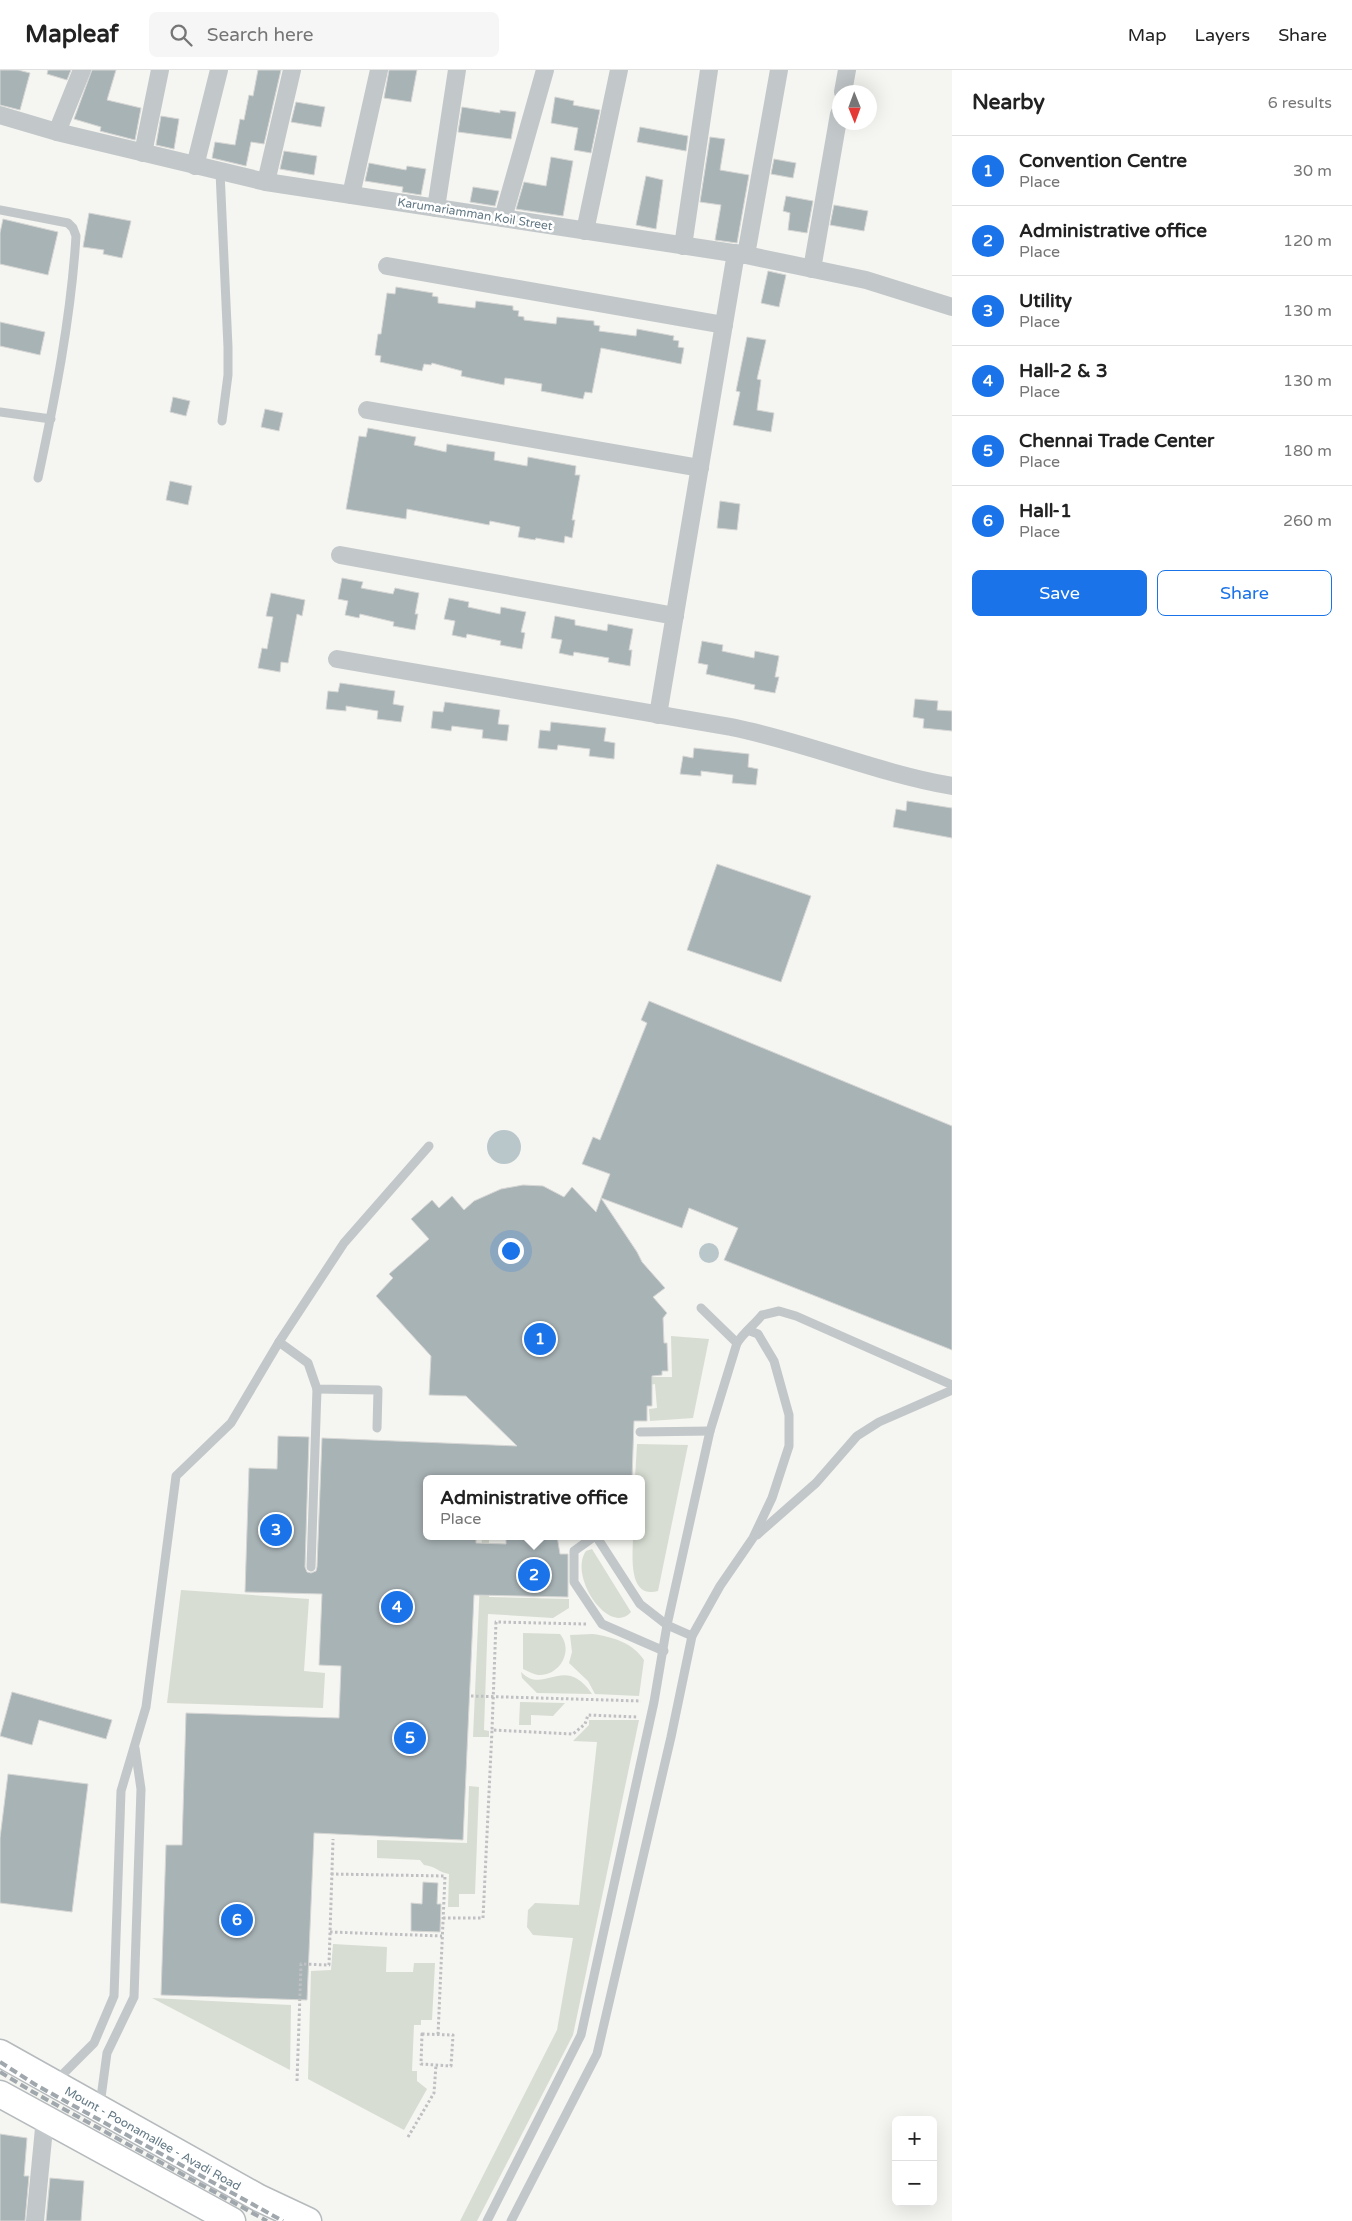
<!DOCTYPE html>
<html lang="en">
<head>
<meta charset="utf-8">
<style>
  body { margin:0; font-family:"Varela Round",sans-serif; background:#f6f6f6; color:#222 }
  .controls { position:absolute; right:15px; bottom:15px; display:grid; overflow:hidden; border-radius:8px; box-shadow:0 5px 20px #0002 }
  .controls button { width:45px; height:45px; display:grid; place-items:center; padding:0; border:0; border-bottom:1px solid #e0e0e0; background:#fff; color:#222; font:25px sans-serif }
  .compass { position:absolute; left:832px; top:15px; width:45px; height:45px; border-radius:50%; background:#fff; box-shadow:0 5px 20px #0002; rotate:179deg }
  .you { position:absolute; left:510px; top:1180px; width:18px; height:18px; margin:-12px; border:4px solid #fff; border-radius:50%; background:#1a73e8; box-shadow:0 0 0 8px #1a73e833 }
  .badge { display:grid; place-items:center; width:32px; height:32px; border-radius:50%; background:#1a73e8; color:#fff; font-size:16px; font-weight:700 }
  .pin { position:absolute; translate:-50% -50%; border:2px solid #fff; box-shadow:0 1px 5px #0006 }
  .popup { position:absolute; left:423px; top:1405px; width:222px; height:65px; box-sizing:border-box; display:grid; place-content:center; border-radius:8px; background:#fff; filter:drop-shadow(0 1px 4px #0005); font-size:16px; white-space:nowrap; color:#767676 }
  .popup b { font-size:19px; color:#222 }
  .popup::after { content:''; position:absolute; left:50%; top:100%; margin-left:-10px; border:10px solid transparent; border-top-color:#fff }
  .list { margin:0; padding:0; list-style:none }
  h2 { display:flex; justify-content:space-between; align-items:center; height:65px; margin:0; padding:0 20px; font-size:21px }
  h2 small { font-size:16px; font-weight:400; color:#767676 }
  .list li { display:grid; grid-template-columns:32px 1fr auto; gap:15px; align-items:center; box-sizing:border-box; height:70px; padding:0 20px; border-top:1px solid #e0e0e0 }
  .list b { display:block; font-size:19px; white-space:nowrap }
  .list p { margin:0; font-size:16px; white-space:nowrap; color:#767676 }
  .list em { font-size:16px; font-style:normal; color:#767676 }
  .actions { display:flex; gap:10px; padding:15px 20px }
  .actions a { flex:1; padding:11px 0; border:1px solid #1a73e8; border-radius:8px; text-align:center; font-size:18px; color:#1a73e8 }
  .actions .main { background:#1a73e8; color:#fff }
  .icon { flex:none; width:28px; height:28px; fill:none; stroke:currentColor; stroke-width:2; stroke-linecap:round; stroke-linejoin:round }
  .map { position:relative; flex:none; width:952px; height:2151px; overflow:hidden }
  header { display:flex; align-items:center; gap:30px; box-sizing:border-box; height:70px; padding:0 25px; background:#fff; border-bottom:1px solid #e0e0e0 }
  header strong { font-size:24px }
  nav { display:flex; gap:28px; margin-inline-start:auto; font-size:18px }
  .search { width:350px; height:45px; background:#f6f6f6; display:flex; align-items:center; gap:12px; box-sizing:border-box; padding:0 18px; border-radius:8px; color:#767676; font-size:19px }
  main { display:flex }
  aside { flex:1; background:#fff }
  .map>svg:first-child { display:block }
  .green { fill:#d7ddd2 }
  .water { fill:#b9c7cb }
  .building { fill:#a8b3b6; stroke:#d6d6d4 }
  .lines { fill:none; stroke-linecap:round; stroke-linejoin:round }
  .primary-casing { stroke:#b5babd; stroke-width:29 }
  .path { stroke:#bec0c2; stroke-width:3; stroke-dasharray:2.5 2.5; stroke-linecap:butt }
  .lane { stroke:#c2c7c9; stroke-width:9 }
  .street { stroke:#c2c7c9; stroke-width:18 }
  .primary { stroke:#fff; stroke-width:26 }
  .rail { stroke:#a0a8ad; stroke-width:4; stroke-dasharray:8 4; stroke-linecap:butt }
  .labels { text-anchor:middle; dominant-baseline:central; stroke-width:5; stroke-linejoin:round; paint-order:stroke }
  .street-label { font-size:12px; fill:#627884; stroke:#fff }
</style>
</head>
<body>
<header>
<strong>Mapleaf</strong>
<div class="search"><svg class="icon" aria-label="search" viewBox="0 0 24 24"><circle cx="10" cy="10" r="6"/><path d="M15 15l6 6"/></svg>Search here</div>
<nav><a>Map</a><a>Layers</a><a>Share</a></nav>
</header>
<main>
<div class="map">
<svg width="952" height="2151" viewBox="0 0 952 2151">
  <rect width="100%" height="100%" fill="#f5f5f1"/>
  <g class="green">
    <path d="M 671,1266 L 709,1269 L 693,1348 L 650,1351 L 649,1339 L 657,1338 L 655,1314 L 649,1315 L 649,1307 L 672,1307 Z"/>
    <path d="M 637,1374 L 688,1375 L 658,1521 C 627,1529 633,1484 633,1466 L 642,1466 L 642,1409 L 635,1409 Z"/>
    <path d="M 482,1466 L 500,1466 L 500,1468 L 489,1469 L 489,1527 L 569,1529 L 569,1538 L 553,1548 L 488,1544 L 484,1660 L 489,1661 L 489,1667 L 473,1667 Z"/>
    <path d="M 592,1479 L 631,1542 C 609,1567 568,1506 586,1481 Z"/>
    <path d="M 181,1520 L 309,1529 L 304,1601 L 325,1603 L 323,1638 L 167,1633 Z"/>
    <path d="M 523,1563 L 560,1564 C 574,1581 560,1606 538,1605 C 533,1604 528,1601 523,1599 Z"/>
    <path d="M 593,1564 C 613,1567 633,1573 644,1590 L 639,1626 L 595,1624 L 588,1611 L 569,1593 L 572,1582 L 570,1565 Z"/>
    <path d="M 521,1602 C 544,1626 564,1583 592,1624 L 537,1623 L 522,1608 Z"/>
    <path d="M 520,1632 L 565,1633 L 553,1646 L 531,1645 L 531,1655 L 519,1655 Z"/>
    <path d="M 589,1650 L 639,1650 L 573,1965 L 477,2151 L 460,2151 L 557,1960 L 573,1868 L 533,1865 L 527,1857 L 528,1840 L 535,1833 L 579,1835 L 597,1672 L 573,1671 L 589,1655 Z"/>
    <path d="M 469,1716 L 479,1717 L 475,1824 L 459,1824 L 459,1837 L 448,1837 L 449,1804 C 439,1803 436,1796 424,1795 L 420,1790 L 377,1788 L 377,1770 L 467,1773 Z"/>
    <path d="M 333,1874 L 387,1877 L 386,1902 L 413,1902 L 414,1893 L 435,1893 L 432,1950 L 421,1950 L 421,1955 L 414,1955 L 412,2001 L 417,2001 L 417,2011 L 427,2019 L 404,2060 L 308,2009 L 311,1901 L 331,1900 Z"/>
    <path d="M 152,1928 L 291,1935 L 290,2000 Z"/>
  </g>
  <g class="water">
    <circle cx="504" cy="1077" r="17"/>
    <circle cx="709" cy="1183" r="10"/>
  </g>
  <g class="building">
    <path d="M 0,0 L 18,0 L 30,3 L 20,40 L 0,35 Z"/>
    <path d="M 48,0 L 71,0 L 67,10 L 47,4 Z"/>
    <path d="M 92,0 L 116,0 L 107,30 L 141,38 L 135,70 L 100,61 L 101,57 L 74,49 Z"/>
    <path d="M 258,0 L 281,0 L 264,74 L 251,72 L 246,96 L 212,88 L 215,72 L 235,75 L 240,49 L 244,50 L 249,25 L 253,26 Z"/>
    <path d="M 389,0 L 417,0 L 411,32 L 384,28 Z"/>
    <path d="M 555,27 L 574,31 L 573,35 L 600,40 L 591,83 L 574,80 L 578,58 L 551,53 Z"/>
    <path d="M 296,32 L 325,37 L 321,57 L 291,52 Z"/>
    <path d="M 462,37 L 500,43 L 500,40 L 516,42 L 511,69 L 458,62 Z"/>
    <path d="M 161,46 L 179,49 L 174,79 L 156,75 Z"/>
    <path d="M 640,57 L 688,66 L 686,81 L 637,72 Z"/>
    <path d="M 710,67 L 725,69 L 720,100 L 749,105 L 737,173 L 715,170 L 721,135 L 700,132 Z"/>
    <path d="M 284,81 L 317,86 L 314,105 L 280,99 Z"/>
    <path d="M 551,87 L 573,91 L 563,146 L 516,139 L 524,112 L 546,116 Z"/>
    <path d="M 774,89 L 796,93 L 793,108 L 771,104 Z"/>
    <path d="M 369,93 L 406,100 L 407,96 L 426,99 L 421,125 L 402,122 L 403,117 L 365,111 Z"/>
    <path d="M 646,106 L 663,110 L 656,159 L 636,155 Z"/>
    <path d="M 473,117 L 499,121 L 495,136 L 470,132 Z"/>
    <path d="M 786,126 L 813,131 L 807,163 L 788,160 L 790,143 L 783,141 Z"/>
    <path d="M 834,135 L 868,141 L 864,161 L 830,155 Z"/>
    <path d="M 89,143 L 131,151 L 122,188 L 103,184 L 104,180 L 83,177 Z"/>
    <path d="M 3,149 L 58,162 L 48,205 L 0,194 L 0,163 Z"/>
    <path d="M 768,201 L 786,205 L 779,237 L 761,233 Z"/>
    <path d="M 396,217 L 433,223 L 432,226 L 438,227 L 438,233 L 475,238 L 476,231 L 513,236 L 513,240 L 519,241 L 518,246 L 524,247 L 524,250 L 556,254 L 557,247 L 594,251 L 594,255 L 600,256 L 599,261 L 636,266 L 637,259 L 674,266 L 673,270 L 679,271 L 678,277 L 684,278 L 681,294 L 601,278 L 592,323 L 585,322 L 583,329 L 541,321 L 542,314 L 513,309 L 505,308 L 504,315 L 461,306 L 462,301 L 432,293 L 431,295 L 424,294 L 422,301 L 380,292 L 381,286 L 375,285 L 378,264 L 381,264 L 387,223 L 395,224 Z"/>
    <path d="M 0,252 L 45,262 L 40,285 L 0,276 Z"/>
    <path d="M 747,267 L 766,270 L 757,309 L 761,310 L 757,340 L 774,343 L 771,362 L 733,355 L 740,322 L 736,321 Z"/>
    <path d="M 173,327 L 190,331 L 186,346 L 170,342 Z"/>
    <path d="M 265,339 L 283,343 L 279,361 L 261,357 Z"/>
    <path d="M 368,358 L 416,367 L 414,375 L 446,382 L 447,374 L 495,382 L 494,390 L 527,396 L 528,387 L 576,396 L 575,405 L 580,405 L 572,450 L 575,450 L 572,468 L 565,466 L 564,473 L 536,468 L 535,470 L 518,467 L 520,457 L 490,451 L 489,455 L 407,439 L 406,449 L 346,439 L 359,366 L 366,367 Z"/>
    <path d="M 170,411 L 192,416 L 188,435 L 166,430 Z"/>
    <path d="M 720,431 L 740,434 L 737,460 L 717,458 Z"/>
    <path d="M 342,508 L 363,512 L 361,518 L 393,524 L 395,518 L 419,523 L 415,544 L 418,544 L 415,560 L 393,556 L 394,552 L 360,544 L 359,548 L 345,545 L 348,531 L 338,529 Z"/>
    <path d="M 271,523 L 305,530 L 302,546 L 297,544 L 288,593 L 281,592 L 280,602 L 258,598 L 262,578 L 267,579 L 273,547 L 266,546 Z"/>
    <path d="M 449,528 L 469,532 L 468,537 L 500,544 L 501,537 L 526,542 L 521,562 L 525,563 L 522,579 L 500,575 L 501,571 L 467,564 L 466,568 L 452,565 L 455,551 L 444,549 Z"/>
    <path d="M 555,546 L 575,550 L 575,555 L 607,561 L 608,554 L 633,559 L 629,580 L 632,580 L 630,596 L 608,592 L 609,588 L 574,582 L 573,586 L 559,583 L 562,570 L 551,568 Z"/>
    <path d="M 702,571 L 723,575 L 722,581 L 754,588 L 755,581 L 779,586 L 775,607 L 779,607 L 775,623 L 754,619 L 755,615 L 706,604 L 708,595 L 698,593 Z"/>
    <path d="M 340,613 L 395,621 L 393,634 L 404,636 L 401,652 L 377,649 L 378,641 L 346,636 L 346,641 L 326,639 L 328,621 L 338,622 Z"/>
    <path d="M 915,629 L 938,631 L 937,640 L 952,641 L 952,661 L 923,658 L 924,649 L 913,647 Z"/>
    <path d="M 445,632 L 500,640 L 498,654 L 509,655 L 507,671 L 482,668 L 483,660 L 452,656 L 451,661 L 431,658 L 433,641 L 443,642 Z"/>
    <path d="M 551,652 L 606,658 L 604,671 L 615,673 L 614,689 L 589,686 L 590,679 L 558,675 L 557,680 L 538,678 L 540,660 L 550,661 Z"/>
    <path d="M 694,678 L 749,684 L 748,697 L 758,699 L 756,715 L 732,713 L 733,705 L 701,701 L 701,706 L 680,704 L 683,686 L 693,688 Z"/>
    <path d="M 907,731 L 952,738 L 952,768 L 893,757 L 896,739 L 906,741 Z"/>
    <path d="M 717,794 L 811,826 L 781,912 L 687,880 Z"/>
    <path d="M 649,931 L 952,1056 L 952,1280 L 724,1190 L 738,1158 L 689,1138 L 682,1158 L 601,1128 L 610,1104 L 582,1094 L 593,1067 L 600,1070 L 647,953 L 641,950 Z"/>
    <path d="M 523,1115 L 543,1116 L 564,1127 L 572,1117 L 596,1142 L 601,1128 L 637,1182 L 642,1192 L 665,1218 L 653,1227 L 667,1243 L 663,1248 L 664,1273 L 667,1273 L 668,1301 L 662,1301 L 662,1305 L 652,1306 L 652,1336 L 647,1336 L 647,1351 L 634,1351 L 632,1409 L 426,1409 L 426,1466 L 476,1466 L 476,1473 L 506,1474 L 506,1466 L 557,1466 L 560,1484 L 568,1484 L 568,1527 L 474,1525 L 463,1770 L 314,1763 L 307,1930 L 161,1925 L 166,1775 L 182,1775 L 186,1643 L 339,1648 L 341,1596 L 319,1595 L 322,1524 L 245,1522 L 249,1398 L 277,1399 L 278,1366 L 309,1367 L 305,1497 L 307,1502 L 311,1503 L 316,1501 L 317,1497 L 322,1368 L 517,1376 L 466,1326 L 429,1325 L 431,1286 L 376,1226 L 393,1208 L 389,1204 L 429,1169 L 411,1149 L 432,1130 L 439,1138 L 452,1126 L 464,1140 L 474,1131 L 501,1119 Z"/>
    <path d="M 12,1622 L 112,1650 L 106,1669 L 39,1650 L 32,1675 L 0,1666 Z"/>
    <path d="M 8,1704 L 88,1714 L 72,1842 L 0,1833 L 0,1768 Z"/>
    <path d="M 423,1812 L 438,1813 L 437,1834 L 441,1834 L 440,1862 L 411,1861 L 411,1833 L 422,1834 Z"/>
    <path d="M 0,2064 L 27,2068 L 24,2106 L 29,2106 L 25,2151 L 0,2151 Z"/>
    <path d="M 50,2108 L 84,2111 L 81,2151 L 46,2151 Z"/>
  </g>
  <g class="lines">
    <defs>
      <g id="primary">
        <path id="s1" d="M 0,1983 L 259,2128 L 308,2151"/>
        <path d="M 0,2024 L 232,2151"/>
      </g>
    </defs>
    <use href="#primary" class="primary-casing"/>
    <g class="path">
      <path d="M 586,1554 L 496,1552 L 492,1660 L 573,1664 L 585,1654 L 588,1645 L 638,1647"/>
      <path d="M 471,1626 L 641,1631"/>
      <path d="M 331,1804 L 445,1806 L 438,1965"/>
      <path d="M 443,1848 L 483,1848 L 492,1660"/>
      <path d="M 330,1862 L 442,1866"/>
      <path d="M 422,1964 L 453,1965 L 451,1996 L 421,1994 Z"/>
      <path d="M 297,2011 L 301,1894 L 329,1895 L 333,1769"/>
      <path d="M 408,2067 L 434,2023 L 436,1995"/>
    </g>
    <g class="lane">
      <path d="M 220,102 L 228,277 L 228,305 L 222,351"/>
      <path d="M 0,140 L 68,153 L 73,158 L 76,166 C 71,248 55,328 38,408"/>
      <path d="M 0,342 L 51,349"/>
      <path d="M 701,1238 L 737,1273"/>
      <path d="M 279,1272 L 308,1293 L 317,1319 L 378,1320 L 377,1358"/>
      <path d="M 640,1362 L 710,1361"/>
      <path d="M 757,1465 L 816,1413 L 857,1366 L 879,1352 L 952,1320"/>
      <path d="M 595,1466 L 574,1481 L 574,1512 L 602,1554 L 664,1581"/>
      <path d="M 596,1466 L 640,1534 L 667,1555 L 692,1566"/>
      <path d="M 311,1497 L 317,1319"/>
      <path d="M 56,2011 L 94,1973 L 114,1926 L 121,1721 L 146,1637 L 176,1406 L 231,1353 L 279,1272 L 344,1173 L 429,1076"/>
      <path d="M 100,2035 L 107,1983 L 134,1927 L 141,1719 L 135,1678"/>
      <path d="M 487,2151 L 581,1965 L 654,1632 L 667,1555 L 710,1361 L 737,1273 C 744,1262 754,1255 762,1245 L 779,1241 L 796,1246 L 952,1315"/>
      <path d="M 511,2151 L 597,1984 L 671,1667 L 692,1566 L 720,1516 L 753,1468 L 772,1428 L 789,1376 L 789,1345 L 774,1291 L 758,1264 L 750,1261"/>
    </g>
    <g class="street">
      <path d="M 843,22 L 847,0"/>
      <path d="M 0,45 L 57,62 L 266,112 L 746,185 L 866,210 L 952,237"/>
      <path d="M 57,62 L 82,0"/>
      <path d="M 143,83 L 160,0"/>
      <path d="M 195,96 L 219,0"/>
      <path d="M 266,112 L 292,0"/>
      <path d="M 351,125 L 379,0"/>
      <path d="M 436,138 L 457,0"/>
      <path d="M 503,148 L 545,0"/>
      <path d="M 585,161 L 619,0"/>
      <path d="M 683,176 L 709,0"/>
      <path d="M 746,185 L 779,0"/>
      <path d="M 387,196 L 724,255"/>
      <path d="M 812,199 L 839,44"/>
      <path d="M 367,340 L 700,398"/>
      <path d="M 340,485 L 675,546"/>
      <path d="M 337,589 L 731,657 C 806,672 877,703 952,716"/>
      <path d="M 658,645 L 736,183"/>
      <path d="M 35,2151 L 45,2048"/>
    </g>
    <use href="#primary" class="primary"/>
    <g class="rail">
      <path d="M 0,1992 L 36,2015 L 283,2151"/>
      <path d="M 0,2002 L 33,2022 L 267,2151"/>
    </g>
  </g>
  <g class="labels">
    <g class="street-label">
      <text transform="translate(475 144) rotate(9)">Karumariamman Koil Street</text>
      <text stroke="none"><textPath href="#s1" startOffset="175">Mount - Poonamallee - Avadi Road</textPath></text>
    </g>
  </g>
</svg>
<div class="controls">
<button>+</button>
<button>−</button>
</div>
<svg class="compass" viewBox="-18 -18 36 36"><path d="M0-13l5 13h-10z" fill="#e53935"/><path d="M0 13l5-13h-10z" fill="#767676"/></svg>
<div class="you"></div>
<div class="pin badge" style="left:540px;top:1269px">1</div>
<div class="pin badge" style="left:534px;top:1505px">2</div>
<div class="popup"><b>Administrative office</b>Place</div>
<div class="pin badge" style="left:276px;top:1460px">3</div>
<div class="pin badge" style="left:397px;top:1537px">4</div>
<div class="pin badge" style="left:410px;top:1668px">5</div>
<div class="pin badge" style="left:237px;top:1850px">6</div>
</div>
<aside>
<h2>Nearby<small>6 results</small></h2>
<ul class="list">
<li><span class="badge">1</span><div><b>Convention Centre</b><p>Place</p></div><em>30 m</em></li>
<li><span class="badge">2</span><div><b>Administrative office</b><p>Place</p></div><em>120 m</em></li>
<li><span class="badge">3</span><div><b>Utility</b><p>Place</p></div><em>130 m</em></li>
<li><span class="badge">4</span><div><b>Hall-2 &amp; 3</b><p>Place</p></div><em>130 m</em></li>
<li><span class="badge">5</span><div><b>Chennai Trade Center</b><p>Place</p></div><em>180 m</em></li>
<li><span class="badge">6</span><div><b>Hall-1</b><p>Place</p></div><em>260 m</em></li>
</ul>
<div class="actions"><a class="main">Save</a><a>Share</a></div>
</aside>
</main>
</body>
</html>
